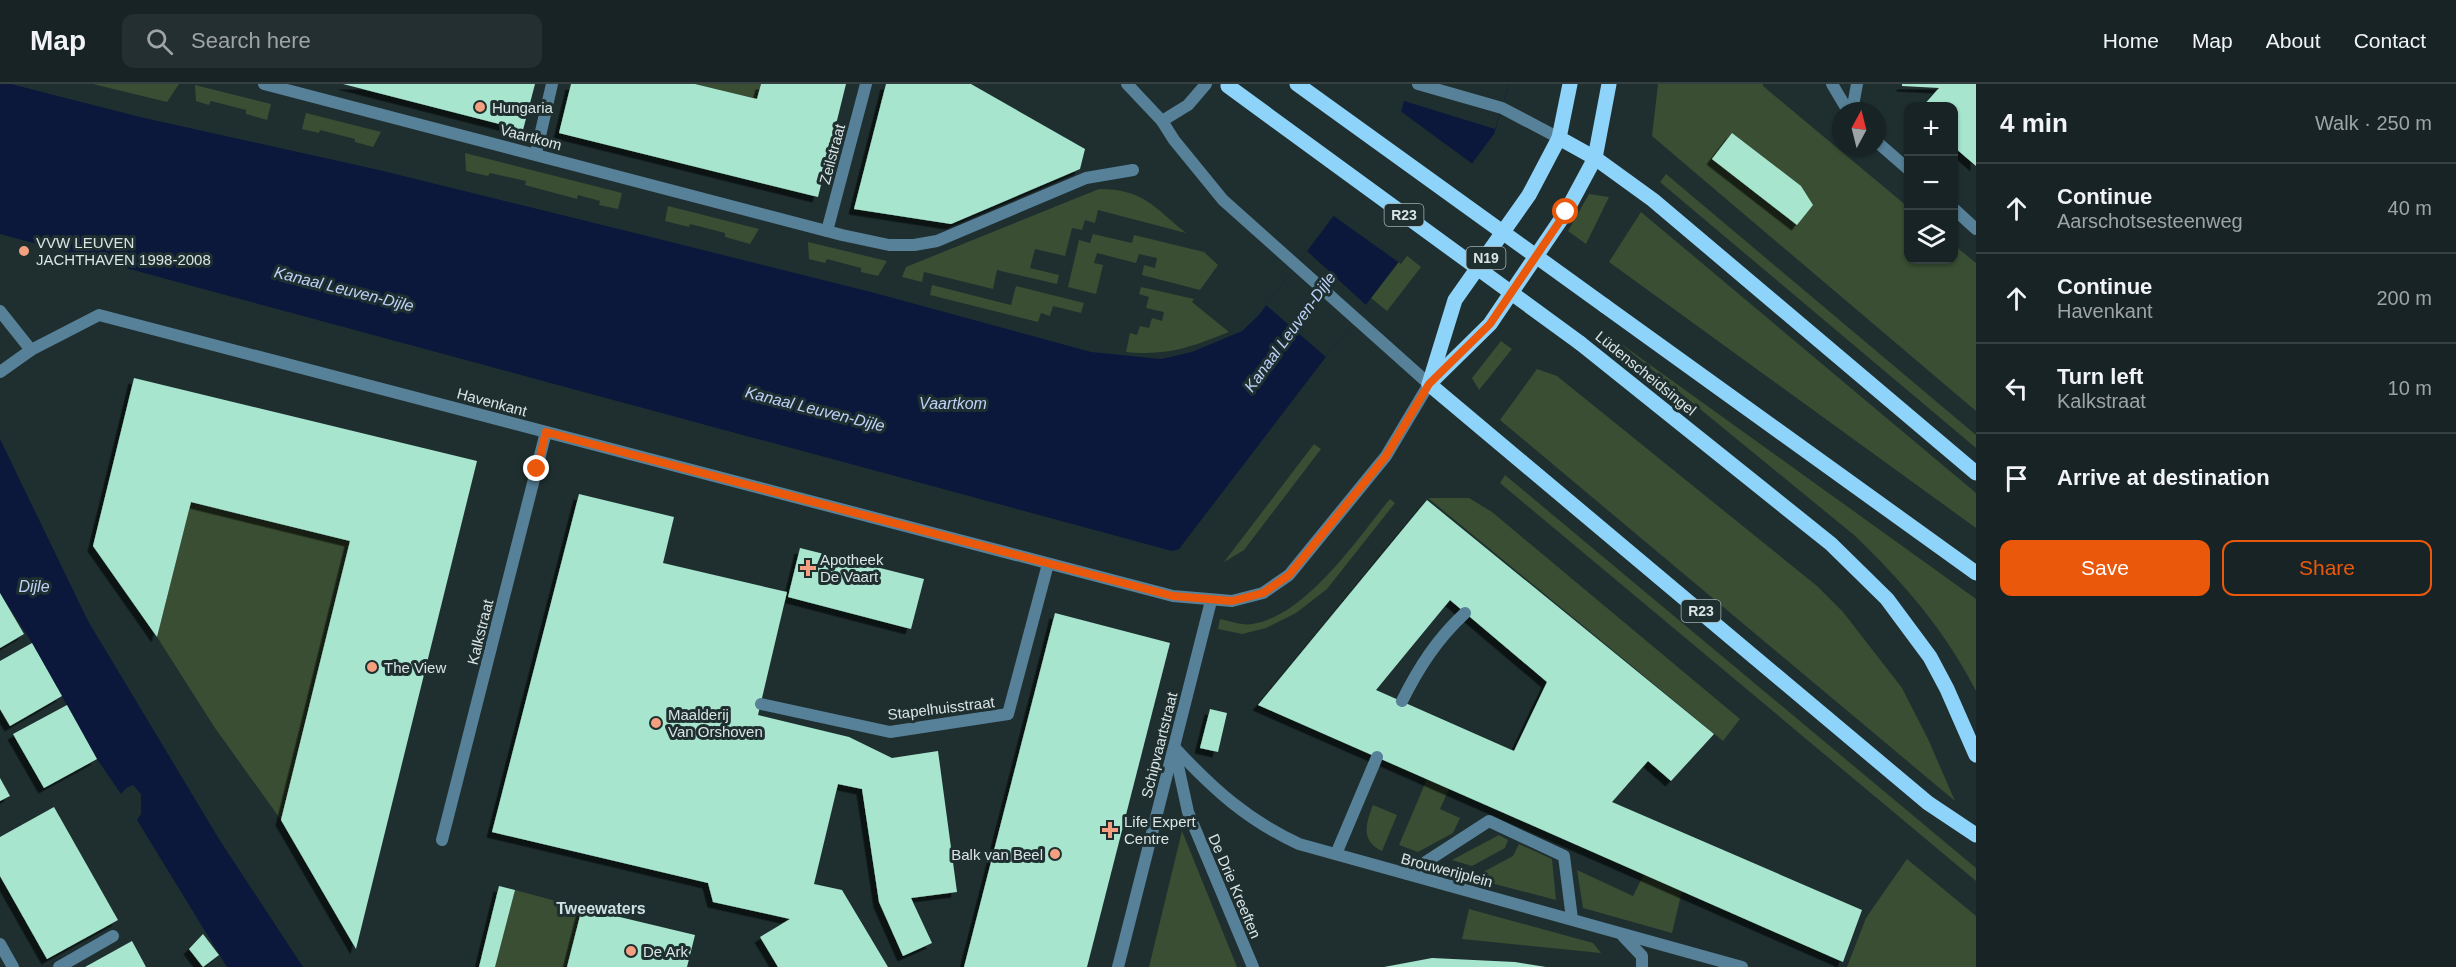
<!DOCTYPE html>
<html lang="en">
<head>
<meta charset="utf-8">
<style>
  body { margin:0; font-family:Helvetica,sans-serif; background:#242f31; color:#f1f3f6 }
  .controls { position:absolute; right:18px; top:18px; display:grid; overflow:hidden; border-radius:12px; box-shadow:0 2px 4px #0004 }
  .controls button { width:54px; height:54px; display:grid; place-items:center; padding:0; border:0; border-bottom:2px solid #364041; background:#172324; color:#f1f3f6; font:30px sans-serif }
  .compass { position:absolute; left:1832px; top:18px; width:54px; height:54px; border-radius:50%; background:#172324; box-shadow:0 2px 4px #0004; rotate:7deg }
  .stop { position:absolute; width:18px; height:18px; margin:-14px; border:4px solid #ea580c; border-radius:50%; background:#fff }
  .stop.end { background:#ea580c; border-color:#fff; box-shadow:0 2px 6px #0008 }
  .list { margin:0; padding:0; list-style:none }
  h2 { display:flex; justify-content:space-between; align-items:center; height:78px; margin:0; padding:0 24px; font-size:26px }
  h2 small { font-size:20px; font-weight:400; color:#9ea4a6 }
  .list li { display:grid; grid-template-columns:39px 1fr auto; gap:18px; align-items:center; box-sizing:border-box; height:90px; padding:0 24px; border-top:2px solid #364041 }
  .list b { display:block; font-size:22px; white-space:nowrap }
  .list p { margin:0; font-size:20px; white-space:nowrap; color:#9ea4a6 }
  .list em { font-size:20px; font-style:normal; color:#9ea4a6 }
  .actions { display:flex; gap:12px; padding:18px 24px }
  .actions a { flex:1; padding:14px 0; border:2px solid #ea580c; border-radius:12px; text-align:center; font-size:21px; color:#ea580c }
  .actions .main { background:#ea580c; color:#fff }
  .icon { flex:none; width:33px; height:33px; fill:none; stroke:currentColor; stroke-width:2; stroke-linecap:round; stroke-linejoin:round }
  .map { position:relative; flex:none; width:1976px; height:883px; overflow:hidden }
  header { display:flex; align-items:center; gap:36px; box-sizing:border-box; height:84px; padding:0 30px; background:#172324; border-bottom:2px solid #364041 }
  header strong { font-size:28px }
  nav { display:flex; gap:33px; margin-inline-start:auto; font-size:21px }
  .search { width:420px; height:54px; background:#242f31; display:flex; align-items:center; gap:15px; box-sizing:border-box; padding:0 21px; border-radius:12px; color:#9ea4a6; font-size:22px }
  main { display:flex }
  aside { flex:1; background:#172324 }
  .map>svg:first-child { display:block }
  .green { fill:#394e32 }
  .water { fill:#0b183b }
  .pier { fill:#1f2f30 }
  .building { fill:#a7e5ce; fill-rule:evenodd; filter:url(#shadow) }
  .lines { fill:none; stroke-linecap:round; stroke-linejoin:round }
  .service { stroke:#578198; stroke-width:12 }
  .minor { stroke:#578198; stroke-width:12 }
  .tertiary { stroke:#578198; stroke-width:12 }
  .primary { stroke:#8ed4fa; stroke-width:15 }
  .primary-bridge { stroke:#8ed4fa; stroke-width:15 }
  .route { stroke:#ea580c; stroke-width:8 }
  .poi-dot { fill:#f2a07f; stroke:#1f2f30; stroke-width:2 }
  .labels { text-anchor:middle; dominant-baseline:central; stroke-width:6; stroke-linejoin:round; paint-order:stroke }
  .shield { fill:#1f2f30; stroke:#a2aeaf; stroke-width:1.5 }
  .shield-label { font-size:14px; font-weight:bold; fill:#dae4e5 }
  .poi-label { font-size:15px; fill:#dae4e5; stroke:#1f2f30; text-anchor:start }
  .street-label { font-size:15px; fill:#dae4e5; stroke:#1f2f30 }
  .water-label { font-size:16px; font-style:italic; fill:#bed1f9; stroke:#1f2f30 }
  .neighbourhood-label { font-size:16px; font-weight:bold; fill:#cee1e3; stroke:#1f2f30 }
</style>
</head>
<body>
<header>
<strong>Map</strong>
<div class="search"><svg class="icon" aria-label="search" viewBox="0 0 24 24"><circle cx="10" cy="10" r="6"/><path d="M15 15l6 6"/></svg>Search here</div>
<nav><a>Home</a><a>Map</a><a>About</a><a>Contact</a></nav>
</header>
<main>
<div class="map">
<svg width="1976" height="883" viewBox="0 0 1976 883">
  <defs>
    <filter id="shadow"><feDropShadow dx="-5.5" dy="5.5" stdDeviation="0" flood-color="#0009"/></filter>
  </defs>
  <rect width="100%" height="100%" fill="#1f2f30"/>
  <g class="green">
    <path d="M 93,0 L 179,0 L 167,18 Z"/>
    <path d="M 695,0 L 761,0 L 757,15 Z"/>
    <path d="M 1658,0 L 1763,0 L 1763,2 L 1908,123 L 1908,176 L 1954,176 L 1954,161 L 1976,179 L 1976,327 L 1652,52 Z"/>
    <path d="M 195,1 L 271,20 L 267,36 L 246,30 L 246,26 L 211,17 L 209,21 L 196,17 Z"/>
    <path d="M 306,29 L 381,48 L 373,63 L 355,58 L 355,55 L 320,46 L 319,49 L 302,45 Z"/>
    <path d="M 465,69 L 622,109 L 618,125 L 599,121 L 600,117 L 578,111 L 577,115 L 525,101 L 526,97 L 490,89 L 488,92 L 466,87 Z"/>
    <path d="M 1666,90 L 1976,351 L 1976,364 L 1660,98 Z"/>
    <path d="M 1099,105 C 1143,105 1154,123 1186,149 L 1098,126 L 1095,139 L 1085,136 L 1082,146 L 1072,144 L 1065,172 L 1035,165 L 1030,184 L 1059,191 L 1057,200 L 997,186 L 993,205 L 924,188 L 922,198 L 902,193 L 906,183 Z"/>
    <path d="M 1589,110 L 1609,113 L 1586,160 L 1568,147 Z"/>
    <path d="M 668,122 L 759,145 L 750,160 L 725,153 L 725,149 L 690,140 L 689,143 L 665,137 Z"/>
    <path d="M 1641,128 L 1976,409 L 1976,444 L 1609,178 Z"/>
    <path d="M 1093,150 L 1132,159 L 1134,151 L 1204,168 L 1218,181 L 1200,206 L 1142,191 L 1144,181 L 1155,184 L 1157,174 L 1139,170 L 1136,179 L 1097,169 L 1094,179 L 1103,181 L 1096,210 L 1068,203 L 1079,156 L 1090,159 Z"/>
    <path d="M 808,158 L 887,177 L 878,192 L 861,188 L 861,184 L 827,175 L 825,179 L 809,175 Z"/>
    <path d="M 1405,170 L 1421,183 L 1387,227 L 1371,214 Z"/>
    <path d="M 932,201 L 1011,221 L 1016,202 L 1084,219 L 1081,229 L 1053,222 L 1050,232 L 1041,229 L 1038,238 L 930,211 Z"/>
    <path d="M 1141,203 L 1194,215 L 1192,218 L 1229,248 C 1191,263 1168,272 1126,268 L 1130,249 L 1137,251 L 1140,242 L 1149,244 L 1152,234 L 1162,237 L 1164,228 L 1146,224 L 1149,213 L 1139,210 Z"/>
    <path d="M 1501,257 L 1512,265 L 1479,306 L 1472,294 Z"/>
    <path d="M 1617,257 L 1976,515 L 1976,607 C 1945,546 1903,498 1854,451 Z"/>
    <path d="M 1537,285 L 1557,292 L 1817,502 L 1843,528 L 1902,604 L 1928,655 L 1955,717 L 1500,336 Z"/>
    <path d="M 1314,360 L 1321,365 L 1244,466 L 1224,478 Z"/>
    <path d="M 1505,391 L 1976,784 L 1976,797 L 1500,399 Z"/>
    <path d="M 1428,414 L 1469,414 L 1492,428 L 1740,635 L 1723,657 Z"/>
    <path d="M 1390,415 L 1395,419 L 1327,505 L 1296,529 L 1266,544 L 1242,550 L 1218,545 L 1220,535 C 1230,537 1243,542 1252,540 C 1306,532 1357,455 1390,415 Z"/>
    <path d="M 191,418 L 350,457 L 281,736 L 215,644 L 157,553 Z"/>
    <path d="M 1427,695 L 1449,705 L 1440,725 L 1460,734 L 1453,749 L 1418,768 L 1399,761 Z"/>
    <path d="M 1373,721 L 1397,731 L 1382,767 C 1360,757 1366,739 1373,721 Z"/>
    <path d="M 1182,747 L 1237,883 L 1149,883 Z"/>
    <path d="M 1499,751 L 1508,756 L 1505,764 L 1472,782 L 1452,776 Z"/>
    <path d="M 1519,760 L 1552,775 L 1556,816 L 1472,794 L 1513,772 Z"/>
    <path d="M 1907,775 L 1976,832 L 1976,883 L 1847,883 L 1866,834 Z"/>
    <path d="M 1577,786 L 1633,812 L 1644,790 L 1682,807 L 1672,849 L 1583,824 Z"/>
    <path d="M 515,806 L 582,824 L 567,883 L 495,883 Z"/>
    <path d="M 1469,825 L 1593,859 L 1601,869 L 1462,855 Z"/>
  </g>
  <g class="water">
    <path d="M 0,0 L 11,0 L 140,33 L 379,86 L 647,152 L 871,208 L 1091,268 L 1161,275 L 1192,268 L 1242,247 L 1258,232 L 1332,134 L 1399,37 L 1408,0 L 1509,0 L 1494,50 L 1397,180 L 1179,465 L 1172,467 L 0,150 Z"/>
    <path d="M 0,355 L 88,537 L 219,755 L 303,883 L 227,883 L 137,736 L 141,730 L 141,710 L 133,701 L 126,704 L 121,710 L 97,675 L 32,559 L 0,509 Z"/>
  </g>
  <g class="pier">
    <path d="M 1405,0 L 1509,0 L 1495,45 L 1401,16 Z"/>
    <path d="M 1399,26 L 1474,81 L 1401,180 L 1331,130 L 1397,36 Z"/>
    <path d="M 1307,167 L 1366,221 L 1326,273 L 1266,221 Z"/>
  </g>
  <g class="building">
    <path d="M 343,0 L 535,0 L 523,46 Z"/>
    <path d="M 571,0 L 695,0 L 757,15 L 761,0 L 846,0 L 818,113 L 559,49 Z"/>
    <path d="M 886,0 L 971,0 L 1085,65 L 1080,85 L 951,140 L 854,125 Z"/>
    <path d="M 1902,0 L 1976,0 L 1976,82 L 1954,63 L 1954,22 L 1923,22 L 1939,4 L 1902,2 Z"/>
    <path d="M 1732,49 L 1801,102 L 1813,121 L 1797,141 L 1712,75 Z"/>
    <path d="M 134,294 L 477,377 L 356,865 L 281,736 L 350,457 L 191,418 L 157,553 L 93,462 Z"/>
    <path d="M 579,410 L 674,433 L 663,479 L 787,508 L 758,631 L 849,653 L 892,674 L 938,667 L 957,808 L 911,814 L 932,859 L 903,872 L 879,818 L 862,705 L 838,700 L 814,800 L 842,806 L 888,883 L 778,883 L 760,853 L 790,835 L 713,818 L 708,799 L 492,748 Z"/>
    <path d="M 1427,416 L 1714,650 L 1671,697 L 1648,677 L 1612,718 L 1862,826 L 1843,878 L 1258,621 ZM 1450,516 L 1547,598 L 1514,667 L 1376,606 Z"/>
    <path d="M 800,464 L 924,495 L 911,545 L 788,513 Z"/>
    <path d="M 0,509 L 24,550 L 0,564 Z"/>
    <path d="M 1055,529 L 1170,559 L 1087,883 L 964,883 Z"/>
    <path d="M 32,559 L 62,612 L 10,642 L 0,625 L 0,577 Z"/>
    <path d="M 67,621 L 97,675 L 44,704 L 13,650 Z"/>
    <path d="M 1210,625 L 1227,629 L 1218,668 L 1200,664 Z"/>
    <path d="M 0,694 L 10,712 L 0,717 Z"/>
    <path d="M 54,723 L 118,836 L 47,875 L 0,792 L 0,753 Z"/>
    <path d="M 499,802 L 515,806 L 495,883 L 479,883 Z"/>
    <path d="M 582,824 L 695,851 L 687,883 L 567,883 Z"/>
    <path d="M 203,850 L 219,871 L 203,883 L 189,865 Z"/>
    <path d="M 132,857 L 146,883 L 85,883 Z"/>
    <path d="M 1432,874 L 1515,878 L 1546,883 L 1384,883 Z"/>
  </g>
  <g class="lines">
    <g class="service">
      <path d="M 1832,0 L 1848,27"/>
      <path d="M 1852,27 L 1857,0"/>
      <path d="M 1877,58 L 1908,85"/>
      <path d="M 1954,125 L 1976,145"/>
      <path d="M 1402,617 C 1419,583 1437,555 1465,529"/>
      <path d="M 1174,663 C 1213,705 1247,736 1299,760 L 1742,883"/>
      <path d="M 1336,770 L 1377,673"/>
      <path d="M 1407,790 L 1489,737 L 1564,772 L 1572,835"/>
      <path d="M 1623,852 L 1642,872 L 1642,883"/>
      <path d="M 59,883 L 113,852"/>
    </g>
    <g class="minor">
      <path d="M 264,0 L 842,151 L 889,161 L 914,161 L 937,157 L 1086,94 L 1133,86"/>
      <path d="M 536,69 L 552,0"/>
      <path d="M 827,147 L 866,0"/>
      <path d="M 0,227 L 31,266"/>
      <path d="M 761,620 L 890,648 L 1008,630 L 1048,480"/>
      <path d="M 1175,668 L 1188,728 L 1253,883"/>
      <path d="M 442,756 L 546,348"/>
      <path d="M 1118,883 L 1211,517"/>
    </g>
    <g class="tertiary">
      <path d="M 1418,0 L 1502,24 L 1559,54"/>
      <path d="M 1162,37 L 1188,21 L 1206,0"/>
      <path d="M 0,288 L 31,266 L 99,231 L 1173,512 L 1232,517 L 1263,509 L 1289,491 L 1386,372 L 1429,300 L 1223,116 L 1174,56 L 1162,37 L 1127,0"/>
      <path d="M 0,860 L 13,883"/>
    </g>
    <g class="primary">
      <path d="M 1559,54 L 1595,74 L 1653,116 L 1976,389"/>
      <path d="M 1605,222 L 1976,489"/>
      <path d="M 1580,259 L 1831,460 L 1887,515 L 1930,573 L 1947,605 L 1976,671"/>
      <path d="M 1430,297 L 1455,216 L 1529,111 L 1559,54 L 1570,0"/>
      <path d="M 1429,300 L 1928,719 L 1976,751"/>
      <path d="M 1429,300 L 1490,240 L 1566,128 L 1595,74 L 1609,0"/>
    </g>
    <g class="primary-bridge">
      <path d="M 1297,0 L 1605,222"/>
      <path d="M 1228,2 L 1580,259"/>
    </g>
  </g>
  <g class="lines">
    <path class="route" d="M 537,385 L 546,348 L 1173,512 L 1232,517 L 1263,509 L 1289,491 L 1386,372 L 1429,300 L 1490,240 L 1566,128"/>
  </g>
  <g class="poi-dot">
    <circle cx="480" cy="23" r="6"/>
    <circle cx="24" cy="167" r="6"/>
    <path d="M805 475h6v6h6v6h-6v6h-6v-6h-6v-6h6z"/>
    <circle cx="372" cy="583" r="6"/>
    <circle cx="656" cy="639" r="6"/>
    <path d="M1107 737h6v6h6v6h-6v6h-6v-6h-6v-6h6z"/>
    <circle cx="1055" cy="770" r="6"/>
    <circle cx="631" cy="867" r="6"/>
  </g>
  <g class="labels">
    <g class="shield">
      <rect x="1384.5" y="120" width="39" height="22" rx="4.5"/>
      <rect x="1466.5" y="163" width="39" height="22" rx="4.5"/>
      <rect x="1681.5" y="516" width="39" height="22" rx="4.5"/>
    </g>
    <g class="shield-label">
      <text x="1404" y="131">R23</text>
      <text x="1486" y="174">N19</text>
      <text x="1701" y="527">R23</text>
    </g>
    <g class="poi-label">
      <text x="492" y="23">Hungaria</text>
      <text x="36" y="158">VVW LEUVEN<tspan x="36" dy="17">JACHTHAVEN 1998-2008</tspan></text>
      <text x="820" y="475">Apotheek<tspan x="820" dy="17">De Vaart</tspan></text>
      <text x="384" y="583">The View</text>
      <text x="668" y="630">Maalderij<tspan x="668" dy="17">Van Orshoven</tspan></text>
      <text x="1124" y="737">Life Expert<tspan x="1124" dy="17">Centre</tspan></text>
      <text x="1043" y="770" text-anchor="end">Balk van Beel</text>
      <text x="643" y="867">De Ark</text>
    </g>
    <g class="street-label">
      <text transform="translate(531 53) rotate(15)">Vaartkom</text>
      <text transform="translate(832 70) rotate(-75)">Zeilstraat</text>
      <text transform="translate(1646 289) rotate(39)">Lüdenscheidsingel</text>
      <text transform="translate(492 318) rotate(15)">Havenkant</text>
      <text transform="translate(480 548) rotate(-76)">Kalkstraat</text>
      <text transform="translate(941 624) rotate(-7)">Stapelhuisstraat</text>
      <text transform="translate(1159 661) rotate(-76)">Schipvaartstraat</text>
      <text transform="translate(1447 786) rotate(15)">Brouwerijplein</text>
      <text transform="translate(1235 802) rotate(67)">De Drie Kreeften</text>
    </g>
    <g class="water-label">
      <text transform="translate(344 205) rotate(14)">Kanaal Leuven-Dijle</text>
      <text transform="translate(1290 248) rotate(-54)">Kanaal Leuven-Dijle</text>
      <text x="953" y="319">Vaartkom</text>
      <text transform="translate(815 325) rotate(14)">Kanaal Leuven-Dijle</text>
      <text x="34" y="502">Dijle</text>
    </g>
    <g class="neighbourhood-label">
      <text x="601" y="824">Tweewaters</text>
    </g>
  </g>
</svg>
<div class="controls">
<button>+</button>
<button>−</button>
<button><svg class="icon" aria-label="layers" viewBox="0 0 24 24"><path d="M12 4l9 5-9 5-9-5zM3 14l9 5 9-5"/></svg></button>
</div>
<svg class="compass" viewBox="-18 -18 36 36"><path d="M0-13l5 13h-10z" fill="#e53935"/><path d="M0 13l5-13h-10z" fill="#9ea4a6"/></svg>
<div class="stop" style="left:1566px;top:128px"></div>
<div class="stop end" style="left:537px;top:385px"></div>
</div>
<aside>
<h2>4 min<small>Walk · 250 m</small></h2>
<ul class="list">
<li><svg class="icon" aria-label="ahead" viewBox="0 0 24 24"><path d="M12 20V5M6 11l6-6 6 6"/></svg><div><b>Continue</b><p>Aarschotsesteenweg</p></div><em>40 m</em></li>
<li><svg class="icon" aria-label="ahead" viewBox="0 0 24 24"><path d="M12 20V5M6 11l6-6 6 6"/></svg><div><b>Continue</b><p>Havenkant</p></div><em>200 m</em></li>
<li><svg class="icon" aria-label="left" viewBox="0 0 24 24"><path d="M17 20v-9H6M10 6l-5 5 5 5"/></svg><div><b>Turn left</b><p>Kalkstraat</p></div><em>10 m</em></li>
<li><svg class="icon" aria-label="arrive" viewBox="0 0 24 24"><path d="M6 21V4h12l-3 4 3 4H6"/></svg><div><b>Arrive at destination</b></div></li>
</ul>
<div class="actions"><a class="main">Save</a><a>Share</a></div>
</aside>
</main>
</body>
</html>
